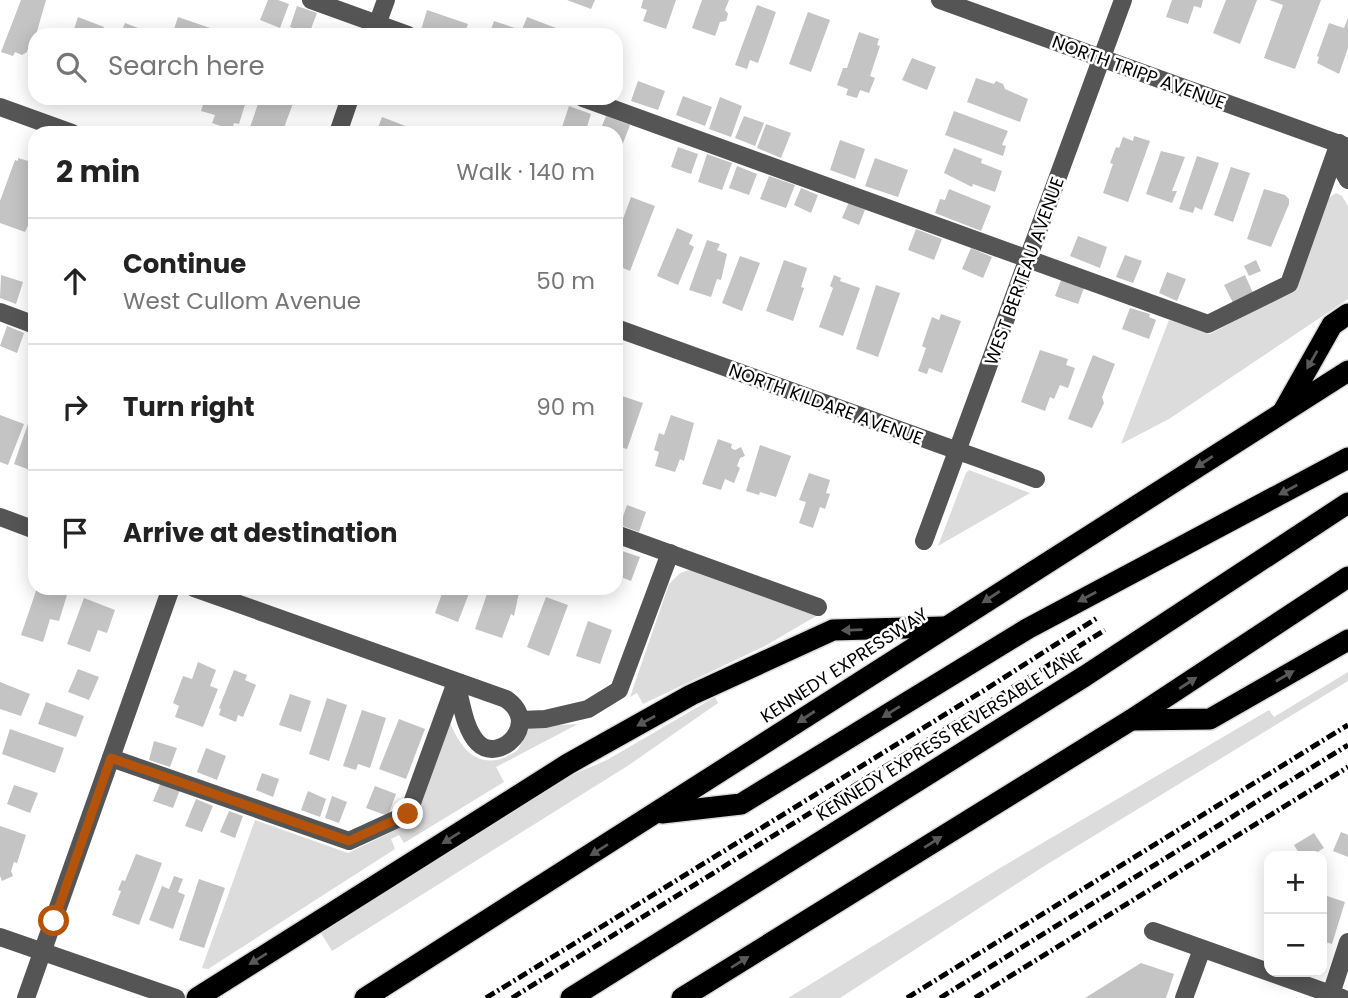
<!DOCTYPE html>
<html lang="en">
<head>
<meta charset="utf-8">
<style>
  body { margin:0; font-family:Poppins,sans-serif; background:#f6f6f6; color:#222 }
  .controls { position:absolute; right:21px; bottom:21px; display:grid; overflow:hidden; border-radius:14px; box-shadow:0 4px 18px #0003 }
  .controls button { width:63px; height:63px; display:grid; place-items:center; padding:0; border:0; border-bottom:2px solid #e0e0e0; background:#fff; color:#222; font:35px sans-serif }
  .stop { position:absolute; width:21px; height:21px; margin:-16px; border:5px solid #b45309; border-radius:50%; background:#fff }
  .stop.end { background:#b45309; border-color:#fff; box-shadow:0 2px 7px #0008 }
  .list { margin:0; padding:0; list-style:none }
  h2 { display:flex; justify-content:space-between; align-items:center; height:91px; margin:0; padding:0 28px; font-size:30px }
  h2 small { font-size:23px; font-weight:400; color:#767676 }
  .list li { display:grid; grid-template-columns:46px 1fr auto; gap:21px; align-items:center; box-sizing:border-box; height:126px; padding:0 28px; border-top:2px solid #e0e0e0 }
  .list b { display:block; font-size:26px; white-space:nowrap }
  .list p { margin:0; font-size:23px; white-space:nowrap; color:#767676 }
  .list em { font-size:23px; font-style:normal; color:#767676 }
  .icon { flex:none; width:38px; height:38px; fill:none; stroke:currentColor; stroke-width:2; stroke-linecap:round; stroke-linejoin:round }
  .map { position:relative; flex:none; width:1348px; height:998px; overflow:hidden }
  .search { position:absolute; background:#fff; box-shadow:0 4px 18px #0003; left:28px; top:28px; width:595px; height:77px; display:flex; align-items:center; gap:18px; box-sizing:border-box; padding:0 24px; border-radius:21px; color:#767676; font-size:26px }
  .panel { position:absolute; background:#fff; box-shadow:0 4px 18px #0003; left:28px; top:126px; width:595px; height:469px; border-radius:21px }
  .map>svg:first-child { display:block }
  .green { fill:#dcdcdc }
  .building { fill:#c4c4c4 }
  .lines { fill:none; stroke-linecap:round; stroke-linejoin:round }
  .highway-casing { stroke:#dbdbdb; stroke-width:24 }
  .minor { stroke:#555; stroke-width:18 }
  .highway { stroke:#000; stroke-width:21 }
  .rail { stroke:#000; stroke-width:5; stroke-dasharray:10 3.5 2 3.5; stroke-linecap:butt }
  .oneway { fill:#595959 }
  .route { stroke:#b45309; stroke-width:9 }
  .labels { text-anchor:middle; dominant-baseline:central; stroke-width:5; stroke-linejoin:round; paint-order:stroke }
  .street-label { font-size:18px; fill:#000; stroke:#fff }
</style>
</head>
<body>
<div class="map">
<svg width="1348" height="998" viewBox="0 0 1348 998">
  <rect width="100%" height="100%" fill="#fff"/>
  <g class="green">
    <path d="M 1336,193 L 1342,196 L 1348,206 L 1348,299 L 1169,419 L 1121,444 L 1169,320 L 1210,334 L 1293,290 L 1324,201 Z"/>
    <path d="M 969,470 L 1030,493 L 938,546 L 966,473 Z"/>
    <path d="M 693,569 L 818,615 L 765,646 L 643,704 L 637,693 L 630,697 L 669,584 L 680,573 Z"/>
    <path d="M 1348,672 L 1348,681 L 1046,865 L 840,998 L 788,998 L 1000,868 L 1269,710 L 1274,717 Z"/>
    <path d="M 715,697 L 718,703 L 629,765 L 332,951 L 321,933 L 574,774 L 607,760 Z"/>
    <path d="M 449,720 C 462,754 484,774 518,750 L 527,730 L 534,726 L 578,724 L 496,767 L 504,782 L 404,843 L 399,835 L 391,839 L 395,849 L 208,969 L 202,968 L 255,820 L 348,853 L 412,822 Z"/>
  </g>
  <g class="building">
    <path d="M 21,0 L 46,0 L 36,35 L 31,39 L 27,52 L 22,55 L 15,52 L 13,56 L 1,52 Z"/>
    <path d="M 268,0 L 278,0 L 289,4 L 280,28 L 260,20 Z"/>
    <path d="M 567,0 L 595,0 L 591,9 Z"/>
    <path d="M 643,0 L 676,0 L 666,29 L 643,21 L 647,10 L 641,8 Z"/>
    <path d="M 702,0 L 729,0 L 725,10 L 728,14 L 726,21 L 720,22 L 715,36 L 692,28 Z"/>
    <path d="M 1172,0 L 1203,0 L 1201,8 L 1194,6 L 1188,24 L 1166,17 Z"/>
    <path d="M 1226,0 L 1257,0 L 1240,44 L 1213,33 Z"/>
    <path d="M 1269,0 L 1321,0 L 1295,69 L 1264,58 L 1283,5 Z"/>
    <path d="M 757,5 L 776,12 L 758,63 L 750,60 L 747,69 L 735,65 Z"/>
    <path d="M 297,6 L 317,13 L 309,34 L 290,27 Z"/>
    <path d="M 427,10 L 468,24 L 464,35 L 435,35 L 421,30 Z"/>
    <path d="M 808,12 L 830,20 L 811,72 L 789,64 Z"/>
    <path d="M 78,17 L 104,27 L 101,35 L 72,35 Z"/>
    <path d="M 178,17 L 213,29 L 211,35 L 172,35 Z"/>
    <path d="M 527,17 L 556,28 L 554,35 L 520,35 Z"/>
    <path d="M 1348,18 L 1348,48 L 1339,74 L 1317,63 L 1319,57 L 1317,56 L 1329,23 L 1344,28 Z"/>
    <path d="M 494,21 L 515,28 L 513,35 L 489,35 Z"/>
    <path d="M 125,23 L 146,31 L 144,35 L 120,35 Z"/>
    <path d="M 859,32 L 879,39 L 877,45 L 880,46 L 870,76 L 875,78 L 869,93 L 860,90 L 857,98 L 846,95 L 848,89 L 837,85 L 843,68 L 847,68 Z"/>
    <path d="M 912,58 L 936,67 L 927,90 L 902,80 Z"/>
    <path d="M 976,78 L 994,84 L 996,81 L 1003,84 L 1005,89 L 1028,99 L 1020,122 L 967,102 Z"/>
    <path d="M 638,81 L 665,91 L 658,110 L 631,101 Z"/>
    <path d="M 683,96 L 712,107 L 705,126 L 676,115 Z"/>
    <path d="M 720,97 L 742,106 L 731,137 L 709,129 Z"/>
    <path d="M 205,98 L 247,98 L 239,124 L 234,123 L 232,130 L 212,123 L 215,115 L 201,111 Z"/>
    <path d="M 260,98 L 295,98 L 282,133 L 248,133 Z"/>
    <path d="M 569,106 L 591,114 L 585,133 L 560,133 Z"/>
    <path d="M 954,111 L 1008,131 L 1002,145 L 1006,146 L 1003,156 L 945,135 Z"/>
    <path d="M 606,116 L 630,125 L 622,146 L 616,143 L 616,133 L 599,133 Z"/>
    <path d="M 744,116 L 764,123 L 755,146 L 735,138 Z"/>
    <path d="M 382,117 L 408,127 L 405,133 L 376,133 Z"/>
    <path d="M 766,124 L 791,133 L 781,158 L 757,148 Z"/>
    <path d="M 1134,136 L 1150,141 L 1128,202 L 1103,193 L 1113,164 L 1110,163 L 1116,147 L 1119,148 L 1123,137 L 1133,141 Z"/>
    <path d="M 840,140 L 865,149 L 855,179 L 830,170 Z"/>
    <path d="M 678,147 L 698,154 L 691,174 L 671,167 Z"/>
    <path d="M 954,148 L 982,159 L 981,163 L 1002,171 L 995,192 L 973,184 L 972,187 L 944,173 Z"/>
    <path d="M 1161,151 L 1185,157 L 1172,191 L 1177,191 L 1172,203 L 1146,194 Z"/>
    <path d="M 707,154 L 732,163 L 722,190 L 698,182 Z"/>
    <path d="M 1197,156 L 1219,163 L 1202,210 L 1195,207 L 1193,213 L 1179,209 Z"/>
    <path d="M 18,158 L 35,163 L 35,222 L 30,221 L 25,232 L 0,223 L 0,201 L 15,160 L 18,161 Z"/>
    <path d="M 875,158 L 908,170 L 898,197 L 865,186 Z"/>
    <path d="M 737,166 L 757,174 L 749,195 L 729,188 Z"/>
    <path d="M 1231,167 L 1250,173 L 1233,222 L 1214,215 Z"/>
    <path d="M 769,176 L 795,185 L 786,208 L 760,199 Z"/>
    <path d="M 801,188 L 818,195 L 811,213 L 794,205 Z"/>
    <path d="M 949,189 L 991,206 L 981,231 L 935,213 L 940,199 L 945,200 Z"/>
    <path d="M 1264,189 L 1285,195 L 1289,199 L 1289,204 L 1271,247 L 1247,239 Z"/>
    <path d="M 631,197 L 655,206 L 630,271 L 616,265 L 616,238 Z"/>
    <path d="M 849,202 L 865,210 L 859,225 L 842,218 Z"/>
    <path d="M 677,228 L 693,235 L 689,244 L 694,247 L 678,285 L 657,276 Z"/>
    <path d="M 916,229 L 942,239 L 934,260 L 908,250 Z"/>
    <path d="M 1078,236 L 1107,247 L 1100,268 L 1070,256 Z"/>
    <path d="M 707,240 L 720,244 L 717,250 L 727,254 L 721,280 L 717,279 L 711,297 L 689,290 Z"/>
    <path d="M 971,248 L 992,257 L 983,278 L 962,269 Z"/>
    <path d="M 1125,255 L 1142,261 L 1133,283 L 1116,277 Z"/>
    <path d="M 740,256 L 760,263 L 742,311 L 722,303 Z"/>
    <path d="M 784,260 L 807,268 L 801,287 L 804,288 L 793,321 L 766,311 Z"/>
    <path d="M 1256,260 L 1261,271 L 1249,276 L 1244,266 Z"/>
    <path d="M 1167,272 L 1186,279 L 1177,301 L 1159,293 Z"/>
    <path d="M 1,275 L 23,282 L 16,304 L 0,298 Z"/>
    <path d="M 834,275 L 841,278 L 840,281 L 860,288 L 843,336 L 819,327 L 833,288 L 830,286 Z"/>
    <path d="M 1245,275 L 1253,293 L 1233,303 L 1224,285 Z"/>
    <path d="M 1061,280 L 1084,288 L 1078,304 L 1055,296 Z"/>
    <path d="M 876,285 L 900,293 L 878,357 L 856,349 Z"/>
    <path d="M 1130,308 L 1150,314 L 1149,317 L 1156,320 L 1149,339 L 1122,329 Z"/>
    <path d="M 941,314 L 961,321 L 942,373 L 929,368 L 927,374 L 918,371 L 926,348 L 922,346 L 932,317 L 939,320 Z"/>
    <path d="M 7,326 L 24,333 L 17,353 L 0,346 Z"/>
    <path d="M 1040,350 L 1068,359 L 1066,365 L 1075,368 L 1068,388 L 1060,385 L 1054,399 L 1050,397 L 1045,411 L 1021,402 Z"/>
    <path d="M 1093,355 L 1115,364 L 1102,397 L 1104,403 L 1092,428 L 1068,419 Z"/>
    <path d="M 616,394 L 643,403 L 627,449 L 616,446 Z"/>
    <path d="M 0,415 L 24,424 L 8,465 L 0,462 Z"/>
    <path d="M 671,415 L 694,423 L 684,461 L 680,459 L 675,472 L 655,466 L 659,452 L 654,450 L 659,433 L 664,435 Z"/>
    <path d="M 30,418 L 35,419 L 35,472 L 14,464 Z"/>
    <path d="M 718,439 L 732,444 L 731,448 L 735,450 L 741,447 L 745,456 L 740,458 L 737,466 L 740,468 L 734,483 L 725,479 L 721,490 L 702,484 Z"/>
    <path d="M 760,445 L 791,456 L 776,497 L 760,492 L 759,495 L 746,491 Z"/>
    <path d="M 809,473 L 830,480 L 826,493 L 830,494 L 825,509 L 820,507 L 813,528 L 799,523 L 806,502 L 799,500 Z"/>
    <path d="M 627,505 L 646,512 L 639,532 L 620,525 Z"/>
    <path d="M 616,549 L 640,557 L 631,581 L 616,575 Z"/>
    <path d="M 37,588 L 67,595 L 59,621 L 50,619 L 43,642 L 21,635 Z"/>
    <path d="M 444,588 L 471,588 L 458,622 L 435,613 Z"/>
    <path d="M 489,588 L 520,588 L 514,616 L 511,614 L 502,638 L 475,629 Z"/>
    <path d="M 546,597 L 568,605 L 549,656 L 527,647 Z"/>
    <path d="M 84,598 L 115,610 L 107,633 L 98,630 L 90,652 L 67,644 Z"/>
    <path d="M 588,621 L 612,630 L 600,664 L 576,656 Z"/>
    <path d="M 198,662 L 216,670 L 210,686 L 218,689 L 203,727 L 175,717 L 179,706 L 173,703 L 183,676 L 192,679 Z"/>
    <path d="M 78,669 L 99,677 L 89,700 L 68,692 Z"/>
    <path d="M 234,670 L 247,675 L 245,680 L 256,685 L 243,717 L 238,715 L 236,722 L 219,715 L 221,709 L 219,708 Z"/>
    <path d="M 0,682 L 30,694 L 21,716 L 0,709 Z"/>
    <path d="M 290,694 L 311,701 L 301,732 L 279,725 Z"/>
    <path d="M 327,698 L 347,705 L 329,761 L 309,754 Z"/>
    <path d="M 46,702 L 84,716 L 76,737 L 38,724 Z"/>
    <path d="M 362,710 L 386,718 L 370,768 L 358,764 L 356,770 L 343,766 Z"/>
    <path d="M 399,719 L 425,729 L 406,779 L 379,769 Z"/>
    <path d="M 10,729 L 64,748 L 55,773 L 2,754 Z"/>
    <path d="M 154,741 L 177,748 L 170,767 L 149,760 Z"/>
    <path d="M 206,748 L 226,756 L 217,780 L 197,772 Z"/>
    <path d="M 262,773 L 279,779 L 273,797 L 256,790 Z"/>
    <path d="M 161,782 L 180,790 L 173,808 L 153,801 Z"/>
    <path d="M 14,785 L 38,793 L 30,813 L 7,804 Z"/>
    <path d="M 375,786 L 396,794 L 388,816 L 366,808 Z"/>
    <path d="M 308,791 L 326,799 L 320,817 L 301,810 Z"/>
    <path d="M 332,796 L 347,802 L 339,823 L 325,818 Z"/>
    <path d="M 196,799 L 213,806 L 202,832 L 185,826 Z"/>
    <path d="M 229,811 L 243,816 L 235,838 L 220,832 Z"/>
    <path d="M 0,826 L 26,835 L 17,863 L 14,862 L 11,871 L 13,876 L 2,881 L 0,876 Z"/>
    <path d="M 1341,832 L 1348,835 L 1348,857 L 1333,851 Z"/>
    <path d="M 1314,833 L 1324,848 L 1311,856 L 1301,856 L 1294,845 Z"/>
    <path d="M 136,854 L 162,863 L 139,925 L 112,915 L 121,891 L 118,890 L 122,880 L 125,881 Z"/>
    <path d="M 174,876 L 183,879 L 178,892 L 185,895 L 173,929 L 149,920 L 162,886 L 169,889 Z"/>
    <path d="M 199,879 L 225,888 L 204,948 L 179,940 Z"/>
    <path d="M 1324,895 L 1345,902 L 1332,944 L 1322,941 L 1322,903 Z"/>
    <path d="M 1141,963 L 1174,974 L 1166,998 L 1085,998 Z"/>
  </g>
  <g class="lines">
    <defs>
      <g id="highway">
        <path d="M 1284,410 L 1332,325 L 1348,314"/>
        <path d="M 1131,720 L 1210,719 L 1348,640"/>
        <path d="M 662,813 L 741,804 L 1027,629 L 1348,458"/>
        <path d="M 197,998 L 568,764 L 691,695 L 833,630 L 943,627"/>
        <path d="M 365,998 L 1348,371"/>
        <path d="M 571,998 L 1085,676 L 1348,503"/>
        <path d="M 682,998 L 1131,720 L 1348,577"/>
      </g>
    </defs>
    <use href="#highway" class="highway-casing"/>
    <g class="minor">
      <path d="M 311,0 L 408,35"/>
      <path d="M 940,0 L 1348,147"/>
      <path d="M 374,33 L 386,0"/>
      <path d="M 583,98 L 1208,324 L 1289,284 L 1339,143"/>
      <path d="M 0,107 L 72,133"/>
      <path d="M 338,133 L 350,98"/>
      <path d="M 1339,143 L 1344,173 L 1348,180"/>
      <path d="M 0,312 L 35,325"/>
      <path d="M 616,328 L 1036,479"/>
      <path d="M 0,517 L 35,530"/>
      <path d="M 616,534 L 818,607"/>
      <path d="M 924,541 L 1123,0"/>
      <path d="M 194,588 L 506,699 C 542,724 499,764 478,743 C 464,729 461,700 456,682"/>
      <path d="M 521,720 L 545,719 L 588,709 L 619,690 L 670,553"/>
      <path d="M 111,758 L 349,841 L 408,814 L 456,682"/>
      <path d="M 1153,931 L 1342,998"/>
      <path d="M 0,937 L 176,998"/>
      <path d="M 1331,994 L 1348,942"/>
      <path d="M 26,998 L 171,588"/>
      <path d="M 1184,998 L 1202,949"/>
    </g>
    <use href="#highway" class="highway"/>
    <g class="rail">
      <path d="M 486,998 L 983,691 L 1097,618"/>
      <path d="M 512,998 L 1105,630"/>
      <path d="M 907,998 L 1348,725"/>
      <path d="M 940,998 L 1348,745"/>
      <path d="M 975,998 L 1348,767"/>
    </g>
  </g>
  <defs><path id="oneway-solid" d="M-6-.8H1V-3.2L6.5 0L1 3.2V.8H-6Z" transform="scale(1.75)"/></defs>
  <g class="oneway">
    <use href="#oneway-solid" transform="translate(1312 360) rotate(120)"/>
    <use href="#oneway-solid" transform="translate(1204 462) rotate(147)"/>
    <use href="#oneway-solid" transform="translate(1288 490) rotate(152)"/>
    <use href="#oneway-solid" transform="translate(991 597) rotate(147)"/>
    <use href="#oneway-solid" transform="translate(1087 597) rotate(152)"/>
    <use href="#oneway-solid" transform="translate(852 630) rotate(178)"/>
    <use href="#oneway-solid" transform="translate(1285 676) rotate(-30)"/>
    <use href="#oneway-solid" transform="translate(1188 683) rotate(-33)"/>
    <use href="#oneway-solid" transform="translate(891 712) rotate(148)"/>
    <use href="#oneway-solid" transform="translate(806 717) rotate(147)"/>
    <use href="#oneway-solid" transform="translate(646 721) rotate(151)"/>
    <use href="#oneway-solid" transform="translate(451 838) rotate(148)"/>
    <use href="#oneway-solid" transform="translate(933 842) rotate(-32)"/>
    <use href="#oneway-solid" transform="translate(599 850) rotate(148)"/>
    <use href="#oneway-solid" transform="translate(258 959) rotate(148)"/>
    <use href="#oneway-solid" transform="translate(740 962) rotate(-32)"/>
  </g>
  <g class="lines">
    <path class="route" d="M 54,921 L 111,758 L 349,841 L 408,814"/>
  </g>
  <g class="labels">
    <g class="street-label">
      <text transform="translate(1139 72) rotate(20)">NORTH TRIPP AVENUE</text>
      <text transform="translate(1024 271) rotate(-70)">WEST BERTEAU AVENUE</text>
      <text transform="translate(826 404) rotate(20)">NORTH KILDARE AVENUE</text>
      <text transform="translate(844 665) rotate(-33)">KENNEDY EXPRESSWAY</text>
      <text transform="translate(949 734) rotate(-32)">KENNEDY EXPRESS REVERSABLE LANE</text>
    </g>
  </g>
</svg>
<div class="controls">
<button>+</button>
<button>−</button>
</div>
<div class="stop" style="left:54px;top:921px"></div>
<div class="stop end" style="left:408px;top:814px"></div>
<div class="search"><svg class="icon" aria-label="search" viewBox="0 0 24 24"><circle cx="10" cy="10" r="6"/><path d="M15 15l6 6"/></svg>Search here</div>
<section class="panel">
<h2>2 min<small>Walk · 140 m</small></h2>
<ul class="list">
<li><svg class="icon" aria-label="ahead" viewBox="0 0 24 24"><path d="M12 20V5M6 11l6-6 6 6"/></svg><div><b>Continue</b><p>West Cullom Avenue</p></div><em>50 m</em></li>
<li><svg class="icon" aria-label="right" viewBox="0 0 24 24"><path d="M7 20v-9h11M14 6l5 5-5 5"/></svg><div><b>Turn right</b></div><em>90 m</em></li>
<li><svg class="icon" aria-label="arrive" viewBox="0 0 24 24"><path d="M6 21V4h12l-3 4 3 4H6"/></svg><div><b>Arrive at destination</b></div></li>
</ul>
</section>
</div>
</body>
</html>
